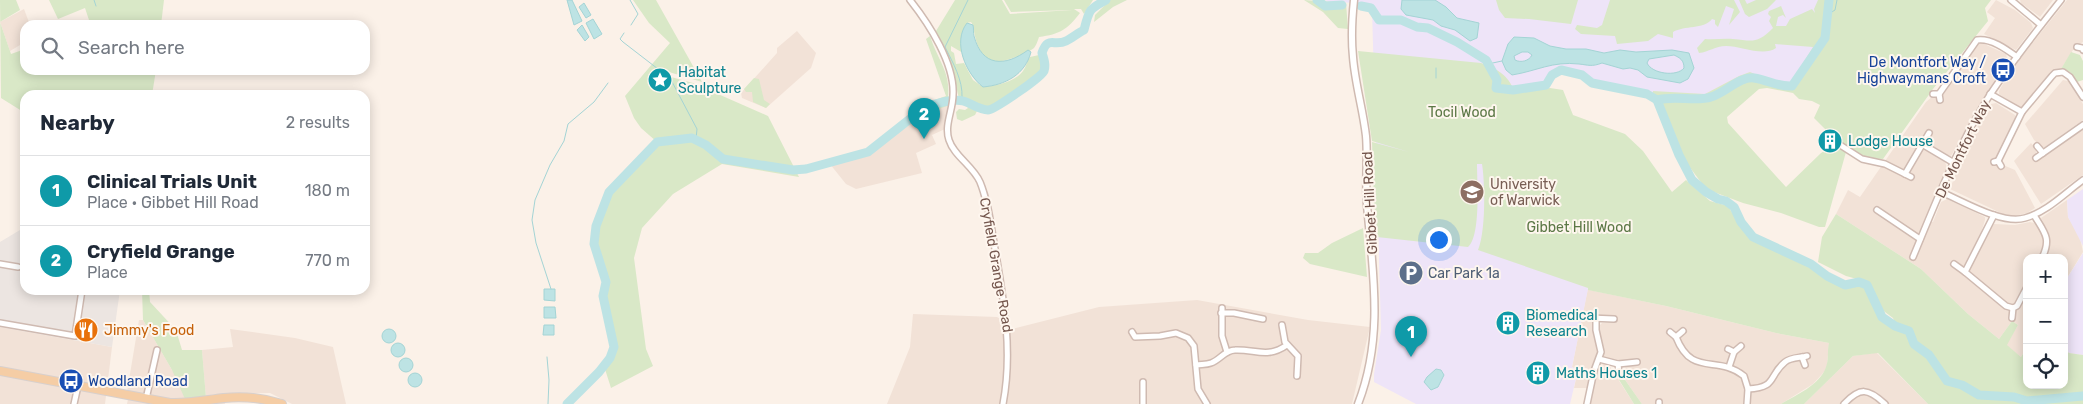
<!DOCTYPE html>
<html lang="en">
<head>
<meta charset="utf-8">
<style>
  body { margin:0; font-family:Rubik,sans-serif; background:#f6f6f7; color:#1f2937 }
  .controls { position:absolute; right:15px; bottom:15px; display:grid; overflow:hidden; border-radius:10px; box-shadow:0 2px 12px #0003 }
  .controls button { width:45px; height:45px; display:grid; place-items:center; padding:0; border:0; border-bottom:1px solid #e0e1e3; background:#fff; color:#1f2937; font:25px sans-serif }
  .you { position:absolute; left:1438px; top:239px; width:18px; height:18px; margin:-12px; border:4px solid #fff; border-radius:50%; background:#1a73e8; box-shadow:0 0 0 8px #1a73e833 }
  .badge { display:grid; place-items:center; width:32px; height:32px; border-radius:50%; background:#0b8043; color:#fff; font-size:16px; font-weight:700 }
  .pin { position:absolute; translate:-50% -41px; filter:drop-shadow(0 1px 2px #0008) }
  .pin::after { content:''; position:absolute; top:26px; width:18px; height:15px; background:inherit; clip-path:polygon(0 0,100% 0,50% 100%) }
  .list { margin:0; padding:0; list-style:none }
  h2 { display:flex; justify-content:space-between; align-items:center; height:65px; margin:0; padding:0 20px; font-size:21px }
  h2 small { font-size:16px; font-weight:400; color:#747a83 }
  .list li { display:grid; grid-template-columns:32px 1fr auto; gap:15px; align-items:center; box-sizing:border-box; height:70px; padding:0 20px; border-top:1px solid #e0e1e3 }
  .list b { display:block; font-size:19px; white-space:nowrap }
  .list p { margin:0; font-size:16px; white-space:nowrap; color:#747a83 }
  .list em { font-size:16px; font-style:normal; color:#747a83 }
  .icon { flex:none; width:28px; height:28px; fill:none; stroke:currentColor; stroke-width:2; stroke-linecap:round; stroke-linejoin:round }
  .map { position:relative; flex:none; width:2083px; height:404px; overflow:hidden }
  .search { position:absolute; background:#fff; box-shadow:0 2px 12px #0003; left:20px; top:20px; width:350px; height:55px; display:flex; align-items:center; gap:12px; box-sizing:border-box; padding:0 18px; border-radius:15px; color:#747a83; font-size:19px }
  .panel { position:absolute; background:#fff; box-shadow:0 2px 12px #0003; left:20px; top:90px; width:350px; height:205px; border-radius:15px }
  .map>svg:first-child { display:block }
  .residential { fill:#f2e2d7 }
  .industrial { fill:#ece5e1 }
  .education { fill:#eee4f8 }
  .green { fill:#d9e8c7 }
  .water { fill:#bde3e4; stroke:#a4d4d5; fill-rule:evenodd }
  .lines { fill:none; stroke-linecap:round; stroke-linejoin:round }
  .stream { stroke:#a4d4d5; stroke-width:1 }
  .river { stroke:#bde3e4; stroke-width:9 }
  .minor-casing { stroke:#cfbab1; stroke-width:8 }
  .tertiary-casing { stroke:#cfbab1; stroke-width:9 }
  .primary-casing { stroke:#d8d0cd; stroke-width:10 }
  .minor { stroke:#fff; stroke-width:5 }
  .tertiary { stroke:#fff; stroke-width:6 }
  .primary { stroke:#f5cda5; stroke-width:8 }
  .labels { text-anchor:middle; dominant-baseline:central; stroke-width:4; stroke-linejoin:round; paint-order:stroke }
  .transit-label { font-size:14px; fill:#164399; stroke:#fef6ee; text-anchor:end }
  .culture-label { font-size:14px; fill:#0d838f; stroke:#fef6ee; text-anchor:start }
  .park-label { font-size:14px; fill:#5c7846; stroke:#fef6ee }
  .street-label { font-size:14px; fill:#74564d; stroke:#fef6ee }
  .education-label { font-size:14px; fill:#785e54; stroke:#fef6ee; text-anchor:start }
  .service-label { font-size:14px; fill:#4e5e75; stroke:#fef6ee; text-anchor:start }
  .food-label { font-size:14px; fill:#c56008; stroke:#fef6ee; text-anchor:start }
</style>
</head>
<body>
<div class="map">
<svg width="2083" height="404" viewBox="0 0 2083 404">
  <rect width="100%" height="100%" fill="#fbf1e8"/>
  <g class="residential">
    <path d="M 1996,0 L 2015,10 L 2031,23 L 2033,28 L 2016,50 L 1984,34 L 1995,18 L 1987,12 Z"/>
    <path d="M 2020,0 L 2053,0 L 2040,17 L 2021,3 Z"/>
    <path d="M 2067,0 L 2083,0 L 2083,42 L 2078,45 L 2077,49 L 2073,50 L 2061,69 L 2051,73 L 2025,105 L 2020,108 L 1999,94 L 1999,91 L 2011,70 Z"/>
    <path d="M 24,9 L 30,25 L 25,25 L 25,42 L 10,51 L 0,22 Z"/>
    <path d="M 797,31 L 816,53 L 811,68 L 766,108 L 742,98 L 741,93 L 777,53 L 777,48 Z"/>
    <path d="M 1982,43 L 2006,54 L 2008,62 L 1979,106 L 1951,156 L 1941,153 L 1938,157 L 1945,162 L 1947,168 L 1926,220 L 1933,222 L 1941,202 L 1947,199 L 1985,217 L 1985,220 L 1981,233 L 1986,235 L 1994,224 L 2015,225 L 2030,222 L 2034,223 L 2043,235 L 2048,231 L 2041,218 L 2067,200 L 2068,217 L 2080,237 L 2083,252 L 2064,283 L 2064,258 L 2027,258 L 2027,347 L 2021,357 L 2006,345 L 2018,325 L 2012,321 L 1999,339 L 1968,314 L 1921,269 L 1836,214 L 1848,190 L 1860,197 L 1926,102 L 1933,96 L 1939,101 L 1977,44 Z"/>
    <path d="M 2063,80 L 2068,81 L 2071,84 L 2083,104 L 2083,120 L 2045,147 L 2042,147 L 2034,140 L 2025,124 Z"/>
    <path d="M 951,103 L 945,129 L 932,135 L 936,144 L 916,153 L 922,173 L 856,189 L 846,184 L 830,164 L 864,156 L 924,111 Z"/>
    <path d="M 1996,103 L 2015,115 L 2016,119 L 1993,164 L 2000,167 L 2003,165 L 2015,170 L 2035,208 L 2027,213 L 2015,216 L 2003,214 L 1950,189 L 1963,153 L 1984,115 L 1991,104 Z"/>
    <path d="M 2083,127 L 2083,175 L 2041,204 L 2014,161 L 2031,143 L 2036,149 L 2036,155 L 2033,158 L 2035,161 Z"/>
    <path d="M 1588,288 L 1589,290 L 1666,306 L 1776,333 L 1829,343 L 1827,366 L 1824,372 L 1813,384 L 1781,404 L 1642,404 L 1623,377 L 1623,369 L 1629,365 L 1627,361 L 1618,363 L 1605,359 L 1603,356 L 1598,327 L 1602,323 L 1615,322 L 1615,318 L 1589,317 L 1588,321 L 1594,323 L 1597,352 L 1590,371 L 1588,388 L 1574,388 L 1578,370 L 1572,367 Z"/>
    <path d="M 1197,300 L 1308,320 L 1370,327 L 1352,404 L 887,404 L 910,347 L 913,314 L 997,317 L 1002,320 L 1004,331 L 1099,307 Z"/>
    <path d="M 139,320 L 143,320 L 172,370 L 206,398 L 202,350 L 233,347 L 230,329 L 295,338 L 333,347 L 346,404 L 292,404 L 270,393 L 226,394 L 225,404 L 127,404 L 128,399 L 126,398 Z"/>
    <path d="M 0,327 L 112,347 L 105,404 L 0,404 Z"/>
    <path d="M 1874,353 L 1877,353 L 1928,404 L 1804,404 L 1853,356 Z"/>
    <path d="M 1604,364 L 1609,365 L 1634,404 L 1590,404 L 1597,374 L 1600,365 Z"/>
  </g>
  <path class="industrial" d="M 25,227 L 25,290 L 120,290 L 112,347 L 0,327 L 0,242 Z"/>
  <g class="education">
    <path d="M 1325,0 L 1967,0 L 1792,85 L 1766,80 L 1705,95 L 1658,95 L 1594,80 L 1581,72 L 1561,67 L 1547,75 L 1544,83 L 1588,289 L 1572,367 L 1578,370 L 1570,404 L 1416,404 L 1374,382 L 1374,374 L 1381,330 L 1372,9 L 1362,3 L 1329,2 Z"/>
    <path d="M 2083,189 L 2083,246 L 2068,217 L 2067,200 Z"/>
    <path d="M 2083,253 L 2083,355 L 2069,353 L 2064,349 L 2064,283 Z"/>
  </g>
  <g class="green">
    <path d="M 0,0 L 16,0 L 20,10 L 0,22 L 11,54 L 25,49 L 25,70 L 156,70 L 152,95 L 25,95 L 25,113 L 1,98 Z"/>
    <path d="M 49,0 L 164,0 L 161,25 L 81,25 L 89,20 L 85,8 L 58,19 Z"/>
    <path d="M 633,0 L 656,0 L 702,82 L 669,72 L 671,77 L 693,83 L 768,116 L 799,177 L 722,164 L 673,194 L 642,228 L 634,258 L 646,349 L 653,366 L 611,388 L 604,366 L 610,358 L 615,343 L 603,296 L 606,282 L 594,244 L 596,226 L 609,192 L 657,142 L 641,128 L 634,118 L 625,96 L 670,43 L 649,23 Z"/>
    <path d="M 955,0 L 1002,0 L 1010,14 L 1072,10 L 1011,12 L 1004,0 L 1093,0 L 1084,14 L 1081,9 L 1074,9 L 1080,13 C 1067,30 1060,34 1039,37 C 1038,40 1036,46 1034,48 C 1027,54 997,66 989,60 C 977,52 975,37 973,25 L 971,22 L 967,23 L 962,33 L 963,53 L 951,46 L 951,51 L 954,53 L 956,64 L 964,63 L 973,80 L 983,87 C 995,86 1015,82 1023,71 C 1026,67 1027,61 1030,57 L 1039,55 L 1042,61 L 1041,71 L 1037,81 L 1028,89 L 990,113 L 977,111 L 975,115 L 962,121 L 957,119 L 956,112 L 959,109 L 965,110 L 968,108 L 964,103 L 958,103 L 959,99 L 952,67 L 936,31 Z"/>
    <path d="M 1110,0 L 1127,0 L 1113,7 L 1094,22 L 1095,15 Z"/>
    <path d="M 1304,0 L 1346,3 L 1348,29 L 1338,28 L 1323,12 Z"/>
    <path d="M 1496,0 L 1578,0 L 1571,24 L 1529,19 L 1505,18 L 1499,10 Z"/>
    <path d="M 1610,0 L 1734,0 L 1740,12 L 1729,25 L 1734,9 L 1726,6 L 1718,27 L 1715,24 L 1715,20 L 1712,19 C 1703,30 1685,25 1673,32 L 1673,38 L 1658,34 L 1648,41 L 1617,44 L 1615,36 L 1581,34 L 1575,29 L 1577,25 L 1597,28 L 1602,25 Z"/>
    <path d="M 1739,0 L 1745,0 L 1747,4 L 1756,0 L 1776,0 L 1767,9 L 1749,17 L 1745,14 Z"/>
    <path d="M 1818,0 L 1991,0 L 1985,8 L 1988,21 L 1933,89 L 1883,159 L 1867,158 L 1838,142 L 1814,118 L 1820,105 L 1812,101 L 1799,99 L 1793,93 L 1767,88 L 1759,89 L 1727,117 L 1728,123 L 1786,187 L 1821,153 L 1835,144 L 1846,152 L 1825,227 L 1819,227 L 1781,213 L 1743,203 L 1706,189 L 1668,138 L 1653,100 L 1653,91 L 1705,94 L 1739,76 L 1750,72 L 1764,78 L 1791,83 L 1813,47 L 1775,44 L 1776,48 C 1763,57 1741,46 1726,46 C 1715,46 1709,52 1699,53 L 1697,48 L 1705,39 C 1714,40 1724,38 1733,39 C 1753,41 1757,44 1773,28 L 1769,21 L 1771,17 L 1768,14 L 1769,11 L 1781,6 L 1786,18 L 1783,15 L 1778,17 L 1776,26 L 1786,26 L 1790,19 L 1812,9 L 1815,13 L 1814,9 Z"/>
    <path d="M 930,36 C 939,64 953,73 947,106 L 928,113 L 925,107 L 929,102 L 946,96 L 926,39 Z"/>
    <path d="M 1358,51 L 1481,63 C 1499,70 1507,74 1515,92 L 1550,88 L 1563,90 L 1573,115 L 1625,134 L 1643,151 L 1672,192 L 1686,180 L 1710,201 L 1728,206 L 1742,229 L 1752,240 L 1811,266 L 1825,278 L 1845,287 L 1859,284 L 1866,286 C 1873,302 1878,324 1897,328 L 1893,318 L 1881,309 L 1868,282 L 1846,276 L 1818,262 L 1822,237 L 1836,214 L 1921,269 L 1968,314 L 1999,339 L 2012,321 L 2018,325 L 2007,345 L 2021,357 L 2027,347 L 2027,385 L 2064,385 L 2064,349 L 2069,353 L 2083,355 L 2083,404 L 1928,404 L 1878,353 L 1853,356 L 1804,404 L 1781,404 C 1796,395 1820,385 1826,367 C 1829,359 1827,351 1829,343 L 1776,333 L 1666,306 L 1588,290 L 1588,288 L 1478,250 C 1486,231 1485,182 1482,164 L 1477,164 C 1477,181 1481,236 1468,247 L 1377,237 L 1374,202 L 1372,142 L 1409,152 L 1372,141 Z"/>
    <path d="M 2071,52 L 2080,55 L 2083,61 L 2083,80 L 2077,82 L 2070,72 L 2061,69 Z"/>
    <path d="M 754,78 L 759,79 L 764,100 L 770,104 L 766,108 L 753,102 L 752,92 L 746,92 L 744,89 Z"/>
    <path d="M 1363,228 L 1367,277 L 1310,264 L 1303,258 L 1305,253 L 1318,253 L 1332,243 Z"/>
    <path d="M 142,290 L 149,290 L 150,302 L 176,330 L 182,350 L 202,350 L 206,398 L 185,399 L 172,370 L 143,320 Z"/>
    <path d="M 1622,374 L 1623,377 L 1642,404 L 1634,404 L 1616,375 Z"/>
  </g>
  <g class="water">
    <path d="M 567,0 L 572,0 L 582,21 L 574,25 Z"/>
    <path d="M 1402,0 L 1435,0 L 1446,7 L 1457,18 L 1479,23 L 1477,38 L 1470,41 L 1455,30 L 1441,26 L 1433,20 L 1406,15 L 1401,9 Z"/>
    <path d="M 584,3 L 591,15 L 586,18 L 579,7 Z"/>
    <path d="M 593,19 L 602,34 L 594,39 L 586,23 Z"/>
    <path d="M 967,23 L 973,25 C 974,29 973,33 974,36 C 982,67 1005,67 1028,50 L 1031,52 C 1025,75 1005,85 983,87 C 966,74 952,42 967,23 Z"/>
    <path d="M 582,25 L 589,37 L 585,41 L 577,30 Z"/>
    <path d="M 1514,37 L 1534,38 L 1550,46 L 1566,49 L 1586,49 L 1604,53 L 1620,50 L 1636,52 L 1672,50 L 1689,53 L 1694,68 L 1688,79 L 1680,83 L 1647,77 L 1638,70 L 1630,68 L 1623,69 L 1602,63 C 1592,67 1588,65 1579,64 C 1552,61 1537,71 1512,75 L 1506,70 L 1502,61 L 1508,44 ZM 1522,52 L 1528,52 L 1532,55 C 1529,61 1521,63 1515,60 L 1514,56 ZM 1674,55 C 1680,58 1684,60 1684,68 C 1677,77 1652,74 1647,63 L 1649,59 Z"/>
    <path d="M 544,289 L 555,289 L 555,301 L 544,300 Z"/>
    <path d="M 555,307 L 556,318 L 544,318 L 544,307 Z"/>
    <path d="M 544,325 L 554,325 L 554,335 L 543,335 Z"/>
    <circle cx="389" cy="336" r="7"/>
    <circle cx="398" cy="350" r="7"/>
    <circle cx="406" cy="365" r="7"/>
    <path d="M 1436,369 L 1441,370 L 1444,375 L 1438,387 L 1431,390 L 1424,382 L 1427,377 Z"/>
    <circle cx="415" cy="380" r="7"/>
  </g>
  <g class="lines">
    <g class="stream">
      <path d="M 94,0 L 96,6"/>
      <path d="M 630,0 L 638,14 L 631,25"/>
      <path d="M 1827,15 L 1835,10 L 1837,0"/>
      <path d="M 624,33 L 620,39 L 623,42 L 658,69 L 667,74"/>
      <path d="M 1488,64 L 1502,61"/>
      <path d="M 670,78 L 697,129 L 696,139"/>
      <path d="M 1436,78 L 1436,68"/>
      <path d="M 959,100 L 962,98 C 963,80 953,63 945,47 L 968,0"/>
      <path d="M 551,289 L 536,243 L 532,220 L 535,200 L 550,165 L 564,141 L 568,124 L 594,102 L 608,83"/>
      <path d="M 547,357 L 549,380 L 548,404"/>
    </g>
    <g class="river">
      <path d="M 1317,0 L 1325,6 L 1342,5"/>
      <path d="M 1361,6 L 1371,8 L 1379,20 L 1401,20 L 1417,27 L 1428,28 L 1457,42 L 1486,60 L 1497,80 L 1496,88 L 1513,90 L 1546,85 L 1552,75 L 1561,70 L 1582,75 L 1592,83 L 1647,94 L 1657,100 L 1679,155 L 1692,180 L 1706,192 L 1718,199 L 1726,201 L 1734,207 L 1741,222 L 1753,237 L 1811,264 L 1827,276 L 1845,285 L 1859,282 L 1867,285 L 1882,317 L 1895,326 L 1909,331 L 1914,344 L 1929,355 L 1947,381 L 1962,385 L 1979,395 L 2014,397 L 2027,401 L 2083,396"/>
      <path d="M 1657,100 C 1675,95 1696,102 1711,97 C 1725,93 1740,76 1754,78 C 1768,80 1778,87 1792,86 L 1825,38 L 1829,0"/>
      <path d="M 567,404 L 599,372 L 610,358 L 614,347 L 603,296 L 606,282 L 594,244 L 596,226 L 609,192 L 657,142 L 692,138 L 706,145 L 723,159 L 793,170 L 806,169 L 868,152 L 925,107 C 935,104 953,98 963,101 C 971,103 979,110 988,110 C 994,110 1043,76 1044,71 C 1046,65 1044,59 1042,53 C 1048,35 1054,47 1066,41 C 1072,38 1078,33 1084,30 C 1089,10 1089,9 1106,0"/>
    </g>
    <defs>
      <g id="minor">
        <path d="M 910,0 C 929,24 955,64 953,95 C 953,110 944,125 949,140 C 954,156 973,166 980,182 C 989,204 991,227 995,249 C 1004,301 1013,352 1003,404"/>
        <path d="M 2011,0 L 2041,25"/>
        <path d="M 2077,47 L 2082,48 L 2083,50"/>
        <path d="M 1933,94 L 1939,94 L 1940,100"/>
        <path d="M 1939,94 L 1977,40 C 1991,38 2006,49 2017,57"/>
        <path d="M 1990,94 L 2022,112 L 2052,76 L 2055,73 L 2063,72 L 2070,77 L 2083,97"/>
        <path d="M 1828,133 L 1837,143 L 1862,159 L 1885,164 L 1911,177"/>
        <path d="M 1922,144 L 1954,163"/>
        <path d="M 2037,146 L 2043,153"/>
        <path d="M 2036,158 L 2083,125"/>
        <path d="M 1998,161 L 2022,112"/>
        <path d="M 1994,162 L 1998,161 L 2001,166"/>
        <path d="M 1905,174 L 1929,133"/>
        <path d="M 1941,192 C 1963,201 2002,225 2025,218 C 2047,212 2065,193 2083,180"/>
        <path d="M 1877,210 L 1920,239"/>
        <path d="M 1994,215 L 1965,272 L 2006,306 L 2013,308"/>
        <path d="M 2034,215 C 2044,232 2052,238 2042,258"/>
        <path d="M 1913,257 C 1935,204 1956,150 1986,101 C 2008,66 2035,33 2061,0"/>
        <path d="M 0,264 L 18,267"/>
        <path d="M 1954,264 L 1965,272"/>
        <path d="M 1222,308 L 1222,336 L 1227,352"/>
        <path d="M 1221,313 L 1234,313 L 1263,319"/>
        <path d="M 1590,318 L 1614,319"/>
        <path d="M 2012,318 L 2013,308 L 2017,306 L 2027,287"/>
        <path d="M 0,323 L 75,336 L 82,290"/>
        <path d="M 1282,325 L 1285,342 L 1298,356 L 1297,376"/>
        <path d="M 1132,332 L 1135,337 L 1160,336 L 1176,333 L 1188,338 L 1194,346 L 1198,389 L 1207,404"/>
        <path d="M 1670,332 L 1676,337 L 1683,331"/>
        <path d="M 1676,337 C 1692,378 1717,354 1744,376 L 1748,389 L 1747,404"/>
        <path d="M 1728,349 L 1734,352 L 1741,346"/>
        <path d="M 1802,357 L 1805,365"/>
        <path d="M 1599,359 L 1618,364 L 1619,373"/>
        <path d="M 1618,364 L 1637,362"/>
        <path d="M 1196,365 C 1201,364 1206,365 1211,363 C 1220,360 1225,350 1235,350 C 1255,349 1267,359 1287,345"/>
        <path d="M 1729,367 L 1734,352"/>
        <path d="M 1143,382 L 1143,404"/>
        <path d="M 1748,389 C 1777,388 1768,376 1785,362 C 1791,357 1800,358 1807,356"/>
        <path d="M 146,399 L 157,350"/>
        <path d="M 1659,402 L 1659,404"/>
        <path d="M 74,404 L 78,386"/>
        <path d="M 1587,404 L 1594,371 L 1601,352 L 1596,330 L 1596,318"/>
        <path d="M 1844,404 C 1860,387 1868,388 1885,404"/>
      </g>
      <path id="tertiary" d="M 1354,0 C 1352,19 1351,38 1353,57 C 1355,84 1363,109 1366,136 C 1368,159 1365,182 1367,205 C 1373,273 1384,337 1358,404"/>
      <path id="primary" d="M 0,371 L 170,403 C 188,404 206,400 224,398 C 244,396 263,398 282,404"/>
    </defs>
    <use href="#minor" class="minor-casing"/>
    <use href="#tertiary" class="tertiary-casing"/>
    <use href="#primary" class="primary-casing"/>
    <use href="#minor" class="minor"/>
    <use href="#tertiary" class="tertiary"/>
    <use href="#primary" class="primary"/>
  </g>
  <defs>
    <symbol id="bus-disc" viewBox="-11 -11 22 22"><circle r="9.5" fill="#1a4fb4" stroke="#fef6ee"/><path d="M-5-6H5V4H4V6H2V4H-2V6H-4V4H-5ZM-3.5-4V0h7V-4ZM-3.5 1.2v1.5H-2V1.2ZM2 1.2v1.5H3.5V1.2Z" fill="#fff"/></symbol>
    <symbol id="sight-disc" viewBox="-11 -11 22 22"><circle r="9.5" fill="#0f9aa8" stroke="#fef6ee"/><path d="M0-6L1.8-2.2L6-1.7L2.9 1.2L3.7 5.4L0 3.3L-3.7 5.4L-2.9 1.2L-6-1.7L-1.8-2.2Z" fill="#fff"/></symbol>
    <symbol id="building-disc" viewBox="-11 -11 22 22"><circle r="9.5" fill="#0f9aa8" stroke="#fef6ee"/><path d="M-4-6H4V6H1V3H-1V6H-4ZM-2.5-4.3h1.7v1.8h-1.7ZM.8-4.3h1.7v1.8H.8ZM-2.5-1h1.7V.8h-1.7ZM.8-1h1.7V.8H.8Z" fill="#fff"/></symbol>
    <symbol id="university-disc" viewBox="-11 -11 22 22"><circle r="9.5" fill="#8d6e63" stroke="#fef6ee"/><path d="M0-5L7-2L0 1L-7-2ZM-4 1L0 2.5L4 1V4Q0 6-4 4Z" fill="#fff"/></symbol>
    <symbol id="parking-disc" viewBox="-11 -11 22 22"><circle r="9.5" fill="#5c6f8a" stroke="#fef6ee"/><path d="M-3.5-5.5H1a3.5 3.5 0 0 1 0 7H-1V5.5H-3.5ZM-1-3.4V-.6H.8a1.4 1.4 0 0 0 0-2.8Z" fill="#fff"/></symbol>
    <symbol id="restaurant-disc" viewBox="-11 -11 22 22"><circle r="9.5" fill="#e8710a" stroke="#fef6ee"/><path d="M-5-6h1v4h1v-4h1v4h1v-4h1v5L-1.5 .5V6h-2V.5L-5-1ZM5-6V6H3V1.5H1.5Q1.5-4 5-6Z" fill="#fff"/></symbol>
  </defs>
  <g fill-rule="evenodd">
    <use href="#bus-disc" x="1989" y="56" width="28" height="28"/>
    <use href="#sight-disc" x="646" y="66" width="28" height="28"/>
    <use href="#building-disc" x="1816" y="127" width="28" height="28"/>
    <use href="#university-disc" x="1458" y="178" width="28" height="28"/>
    <use href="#parking-disc" x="1397" y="259" width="28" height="28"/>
    <use href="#building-disc" x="1494" y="309" width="28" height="28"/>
    <use href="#restaurant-disc" x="72" y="316" width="28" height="28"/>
    <use href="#building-disc" x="1524" y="359" width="28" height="28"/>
    <use href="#bus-disc" x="57" y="367" width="28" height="28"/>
  </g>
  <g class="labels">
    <g class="transit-label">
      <text x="1986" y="62">De Montfort Way /<tspan x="1986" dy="16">Highwaymans Croft</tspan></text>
      <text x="88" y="381" text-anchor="start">Woodland Road</text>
    </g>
    <g class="culture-label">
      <text x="678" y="72">Habitat<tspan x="678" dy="16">Sculpture</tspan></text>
      <text x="1848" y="141">Lodge House</text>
      <text x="1526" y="315">Biomedical<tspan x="1526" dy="16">Research</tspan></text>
      <text x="1556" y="373">Maths Houses 1</text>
    </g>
    <g class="park-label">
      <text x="1462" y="112">Tocil Wood</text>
      <text x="1579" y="227">Gibbet Hill Wood</text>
    </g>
    <g class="street-label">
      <text transform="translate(1963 149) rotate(-64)">De Montfort Way</text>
      <text transform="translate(1370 203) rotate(-93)">Gibbet Hill Road</text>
      <text transform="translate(996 265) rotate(80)">Cryfield Grange Road</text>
    </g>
    <g class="education-label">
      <text x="1490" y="184">University<tspan x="1490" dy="16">of Warwick</tspan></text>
    </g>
    <g class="service-label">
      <text x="1428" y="273">Car Park 1a</text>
    </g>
    <g class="food-label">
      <text x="104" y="330">Jimmy's Food</text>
    </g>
  </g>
</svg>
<div class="controls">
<button>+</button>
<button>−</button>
<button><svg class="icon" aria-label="locate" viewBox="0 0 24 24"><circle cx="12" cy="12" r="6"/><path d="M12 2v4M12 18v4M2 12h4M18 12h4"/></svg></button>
</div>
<div class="you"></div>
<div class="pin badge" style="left:1411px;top:357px;background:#0f9aa8">1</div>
<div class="pin badge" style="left:924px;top:139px;background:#0f9aa8">2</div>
<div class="search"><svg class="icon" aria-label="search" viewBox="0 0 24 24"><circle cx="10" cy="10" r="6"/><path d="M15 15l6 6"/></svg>Search here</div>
<section class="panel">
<h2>Nearby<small>2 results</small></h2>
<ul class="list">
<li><span class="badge" style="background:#0f9aa8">1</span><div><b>Clinical Trials Unit</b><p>Place · Gibbet Hill Road</p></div><em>180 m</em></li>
<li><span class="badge" style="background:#0f9aa8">2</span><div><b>Cryfield Grange</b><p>Place</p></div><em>770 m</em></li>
</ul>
</section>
</div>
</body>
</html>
